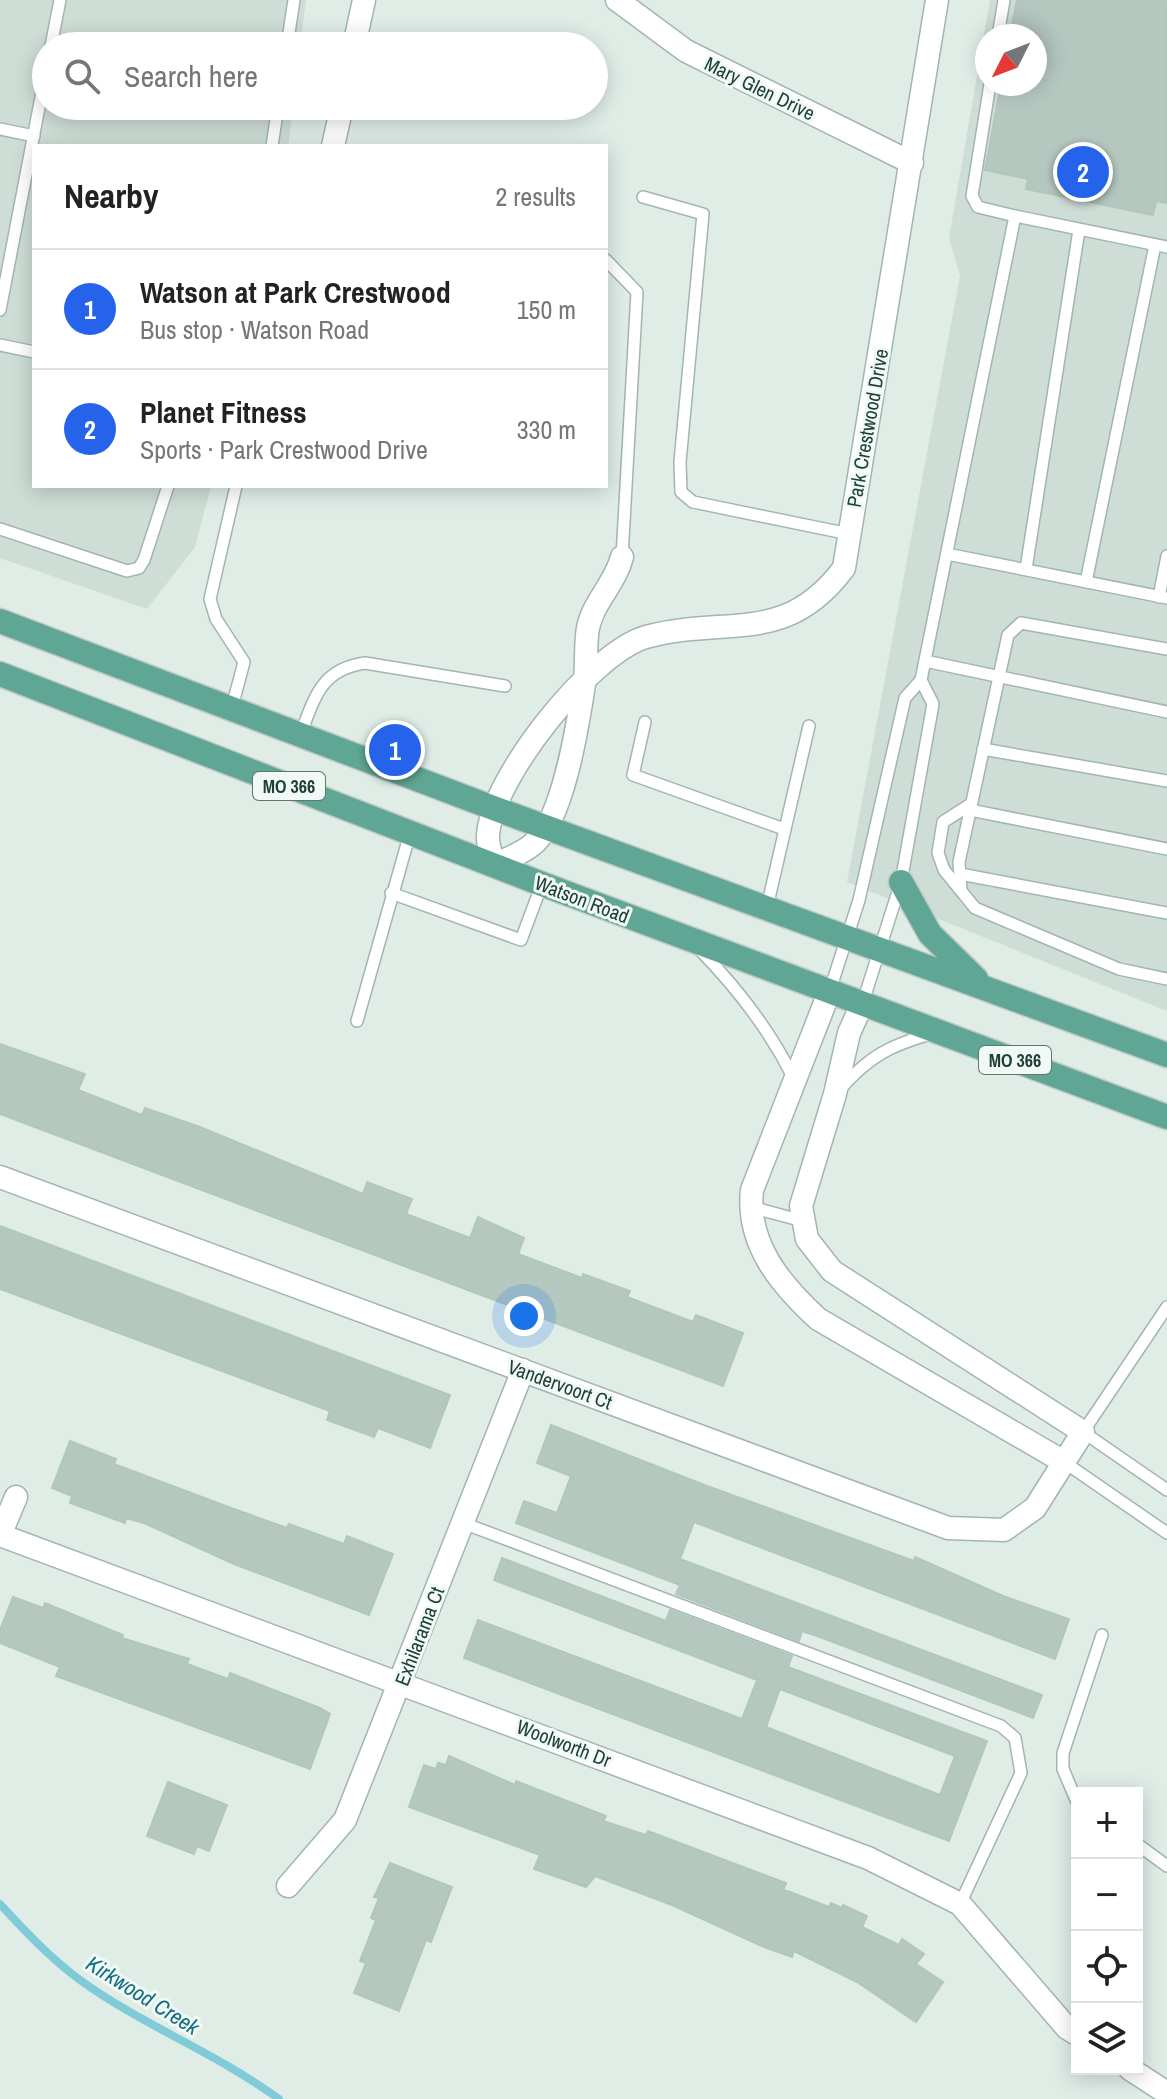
<!DOCTYPE html>
<html lang="en">
<head>
<meta charset="utf-8">
<style>
  body { margin:0; font-family:"Archivo Narrow",sans-serif; background:#f6f6f6; color:#222 }
  .controls { position:absolute; right:24px; bottom:24px; display:grid; overflow:hidden; border-radius:0px; box-shadow:0 4px 20px #0003 }
  .controls button { width:72px; height:72px; display:grid; place-items:center; padding:0; border:0; border-bottom:2px solid #e0e0e0; background:#fff; color:#222; font:40px sans-serif }
  .compass { position:absolute; left:975px; top:24px; width:72px; height:72px; border-radius:50%; background:#fff; box-shadow:0 4px 20px #0003; rotate:228deg }
  .you { position:absolute; left:524px; top:1316px; width:28px; height:28px; margin:-20px; border:6px solid #fff; border-radius:50%; background:#1a73e8; box-shadow:0 0 0 12px #1a73e833 }
  .badge { display:grid; place-items:center; width:52px; height:52px; border-radius:50%; background:#2563eb; color:#fff; font-size:26px; font-weight:700 }
  .pin { position:absolute; translate:-50% -50%; border:4px solid #fff; box-shadow:0 2px 8px #0006 }
  .list { margin:0; padding:0; list-style:none }
  h2 { display:flex; justify-content:space-between; align-items:center; height:104px; margin:0; padding:0 32px; font-size:34px }
  h2 small { font-size:26px; font-weight:400; color:#767676 }
  .list li { display:grid; grid-template-columns:52px 1fr auto; gap:24px; align-items:center; box-sizing:border-box; height:120px; padding:0 32px; border-top:2px solid #e0e0e0 }
  .list b { display:block; font-size:30px; white-space:nowrap }
  .list p { margin:0; font-size:26px; white-space:nowrap; color:#767676 }
  .list em { font-size:26px; font-style:normal; color:#767676 }
  .icon { flex:none; width:44px; height:44px; fill:none; stroke:currentColor; stroke-width:2; stroke-linecap:round; stroke-linejoin:round }
  .map { position:relative; flex:none; width:1167px; height:2099px; overflow:hidden }
  .search { position:absolute; background:#fff; box-shadow:0 4px 20px #0003; left:32px; top:32px; width:576px; height:88px; display:flex; align-items:center; gap:20px; box-sizing:border-box; padding:0 28px; border-radius:44px; color:#767676; font-size:30px }
  .panel { position:absolute; background:#fff; box-shadow:0 4px 20px #0003; left:32px; top:144px; width:576px; height:344px; border-radius:0px }
  .map>svg:first-child { display:block }
  .built { fill:#ceddd6; fill-rule:evenodd }
  .lines { fill:none; stroke-linecap:round; stroke-linejoin:round }
  .stream { stroke:#81cbd8; stroke-width:8 }
  .building { fill:#b5c8c0; stroke:#b1c7be; stroke-width:2; fill-rule:evenodd }
  .service-casing { stroke:#a2b5ae; stroke-width:14 }
  .minor-casing { stroke:#a2b5ae; stroke-width:25 }
  .primary-casing { stroke:#c0c9c7; stroke-width:27 }
  .service { stroke:#fff; stroke-width:11 }
  .minor { stroke:#fff; stroke-width:22 }
  .primary { stroke:#5fa794; stroke-width:24 }
  .labels { text-anchor:middle; dominant-baseline:central; stroke-width:6; stroke-linejoin:round; paint-order:stroke }
  .shield { fill:#f1f9f5; stroke:#5e776f; stroke-width:2 }
  .shield-label { font-size:18px; font-weight:bold; fill:#1f3f36 }
  .street-label { font-size:20px; fill:#1f3f36; stroke:#f1f9f5 }
  .water-label { font-size:22px; font-style:italic; fill:#126f81; stroke:#f1f9f5 }
</style>
</head>
<body>
<div class="map">
<svg width="1167" height="2099" viewBox="0 0 1167 2099">
  <rect width="100%" height="100%" fill="#e0ede7"/>
  <g class="built">
    <path d="M 0,0 L 306,0 L 300,46 L 46,46 L 46,106 L 293,106 L 288,146 L 34,146 L 34,486 L 211,486 L 195,547 L 147,609 L 0,558 Z"/>
    <path d="M 990,0 L 1167,0 L 1167,1011 L 847,882 L 960,276 L 949,238 ZM 987,36 L 1035,36 L 1035,84 L 987,84 Z"/>
  </g>
  <g class="lines">
    <path class="stream" d="M 0,1904 C 25,1931 50,1958 80,1980 C 142,2025 216,2053 279,2099"/>
  </g>
  <g class="building">
    <path d="M 1017,0 L 1167,0 L 1167,203 L 1156,201 L 1153,215 L 1026,189 L 1028,179 L 985,170 L 1001,84 L 1035,84 L 1035,36 L 1010,36 Z"/>
    <path d="M 0,1044 L 85,1074 L 78,1090 L 142,1115 L 145,1108 L 200,1127 L 363,1194 L 367,1182 L 412,1199 L 406,1214 L 470,1238 L 478,1217 L 524,1238 L 518,1254 L 582,1278 L 583,1274 L 630,1291 L 627,1297 L 693,1322 L 696,1315 L 743,1333 L 723,1386 L 0,1114 Z"/>
    <path d="M 0,1226 L 450,1395 L 430,1448 L 378,1428 L 374,1437 L 327,1420 L 330,1411 L 0,1289 Z"/>
    <path d="M 551,1425 L 707,1486 L 914,1561 L 915,1557 L 1003,1596 L 1069,1619 L 1055,1659 L 694,1522 L 680,1559 L 1042,1695 L 1033,1718 L 820,1637 L 802,1631 L 799,1641 L 676,1594 L 680,1585 L 516,1523 L 524,1501 L 557,1513 L 571,1476 L 537,1463 Z"/>
    <path d="M 70,1441 L 116,1459 L 114,1464 L 231,1508 L 287,1528 L 289,1524 L 344,1544 L 347,1536 L 393,1554 L 369,1615 L 234,1564 L 144,1523 L 126,1518 L 125,1523 L 70,1503 L 72,1496 L 52,1488 Z"/>
    <path d="M 502,1558 L 666,1621 L 670,1610 L 792,1656 L 788,1667 L 987,1741 L 949,1841 L 464,1658 L 478,1620 L 742,1719 L 757,1680 L 494,1580 ZM 780,1689 L 955,1756 L 940,1795 L 766,1727 Z"/>
    <path d="M 13,1597 L 43,1608 L 45,1603 L 123,1635 L 122,1638 L 189,1659 L 187,1664 L 228,1679 L 230,1673 L 320,1708 L 330,1714 L 310,1769 L 56,1676 L 60,1667 L 0,1643 L 0,1630 Z"/>
    <path d="M 449,1756 L 515,1785 L 516,1781 L 606,1816 L 603,1821 L 646,1835 L 648,1831 L 786,1883 L 783,1890 L 790,1892 L 829,1907 L 831,1903 L 842,1908 L 843,1905 L 867,1916 L 862,1927 L 899,1945 L 902,1939 L 924,1954 L 916,1964 L 943,1982 L 916,2022 L 857,1982 L 794,1951 L 792,1957 L 764,1947 L 672,1905 L 595,1876 L 586,1887 L 534,1869 L 540,1855 L 409,1807 L 424,1765 L 436,1769 L 438,1763 L 446,1765 Z"/>
    <path d="M 168,1782 L 227,1805 L 209,1851 L 197,1846 L 194,1854 L 147,1836 Z"/>
    <path d="M 390,1863 L 452,1887 L 431,1942 L 426,1940 L 399,2011 L 354,1993 L 366,1963 L 360,1961 L 376,1920 L 371,1918 L 379,1898 L 374,1897 Z"/>
  </g>
  <g class="lines">
    <defs>
      <g id="service">
        <path d="M 998,36 L 1004,0"/>
        <path d="M 51,46 L 60,0"/>
        <path d="M 287,46 L 294,0"/>
        <path d="M 0,129 L 34,136"/>
        <path d="M 272,146 L 278,106"/>
        <path d="M 643,197 L 703,214 L 680,462 L 681,492 L 693,502 L 849,534"/>
        <path d="M 1015,216 L 1167,247"/>
        <path d="M 606,260 L 637,292 L 622,557"/>
        <path d="M 0,310 L 46,71"/>
        <path d="M 0,345 L 34,352"/>
        <path d="M 0,529 L 127,571 L 139,568 L 144,560 L 168,486"/>
        <path d="M 947,554 L 1167,598"/>
        <path d="M 1026,569 L 1079,230"/>
        <path d="M 1086,582 L 1155,245"/>
        <path d="M 1159,597 L 1167,556"/>
        <path d="M 925,661 L 1167,712"/>
        <path d="M 232,707 L 244,662 L 216,619 L 210,599 L 236,486"/>
        <path d="M 645,722 L 633,775 L 784,829"/>
        <path d="M 301,733 C 315,696 322,669 365,663 L 505,686"/>
        <path d="M 983,749 L 1167,781"/>
        <path d="M 971,804 L 943,822 L 938,853 L 944,870 L 975,908 L 1119,969 L 1167,979"/>
        <path d="M 970,810 L 1167,849"/>
        <path d="M 960,874 L 1167,913"/>
        <path d="M 961,890 L 959,862 L 1008,635 L 1021,623 L 1167,649"/>
        <path d="M 391,893 L 521,940 L 542,884"/>
        <path d="M 767,907 L 809,726"/>
        <path d="M 700,950 C 738,989 769,1029 793,1077"/>
        <path d="M 830,990 L 859,900 L 905,698 L 921,680 L 1015,216 L 978,207 L 972,196 L 990,84"/>
        <path d="M 863,1002 L 901,882 L 933,704 L 921,680"/>
        <path d="M 357,1021 L 410,833"/>
        <path d="M 841,1088 C 870,1056 889,1046 930,1034"/>
        <path d="M 751,1207 L 803,1221"/>
        <path d="M 1167,1307 L 1083,1432 L 1167,1490"/>
        <path d="M 1064,1462 L 1167,1533"/>
        <path d="M 463,1523 L 1001,1726 L 1015,1738 L 1021,1773 L 960,1904"/>
        <path d="M 1077,1802 L 1063,1769 L 1063,1753 L 1102,1635"/>
        <path d="M 1137,1844 L 1167,1866"/>
      </g>
      <g id="minor">
        <path d="M 617,0 L 686,51 L 912,163"/>
        <path d="M 354,46 L 364,0"/>
        <path d="M 333,146 L 342,106"/>
        <path d="M 622,557 C 615,584 593,602 588,628 C 585,644 587,661 585,678 C 579,717 564,822 532,845 C 521,854 506,859 494,865 C 492,856 487,844 488,835 C 492,778 591,653 646,637 C 727,615 785,647 844,568 L 937,0"/>
        <path d="M 830,990 L 752,1190 C 746,1244 781,1285 818,1319 L 1064,1462"/>
        <path d="M 0,1177 L 948,1528 L 1004,1530 L 1035,1508 L 1083,1432 L 832,1271 L 807,1239 L 801,1206 L 835,1094 L 849,1033 L 863,1002"/>
        <path d="M 1,1533 L 16,1497"/>
        <path d="M 0,1535 L 868,1858 L 960,1904 L 1067,2028 L 1077,2034"/>
        <path d="M 288,1886 L 345,1820 L 523,1370"/>
        <path d="M 1130,2069 L 1167,2093"/>
      </g>
      <g id="primary">
        <path d="M 0,621 L 496,809 L 1167,1055"/>
        <path d="M 0,674 L 542,884 L 1167,1117"/>
        <path d="M 901,882 L 930,934 L 976,979"/>
      </g>
    </defs>
    <use href="#service" class="service-casing"/>
    <use href="#minor" class="minor-casing"/>
    <use href="#primary" class="primary-casing"/>
    <use href="#service" class="service"/>
    <use href="#minor" class="minor"/>
    <use href="#primary" class="primary"/>
  </g>
  <g class="labels">
    <g class="shield">
      <rect x="253" y="772" width="72" height="28" rx="6"/>
      <rect x="979" y="1046" width="72" height="28" rx="6"/>
    </g>
    <g class="shield-label">
      <text x="289" y="786">MO 366</text>
      <text x="1015" y="1060">MO 366</text>
    </g>
    <g class="street-label">
      <text transform="translate(760 88) rotate(26)">Mary Glen Drive</text>
      <text transform="translate(867 428) rotate(-80)">Park Crestwood Drive</text>
      <text transform="translate(582 899) rotate(21)">Watson Road</text>
      <text transform="translate(560 1384) rotate(20)">Vandervoort Ct</text>
      <text transform="translate(419 1636) rotate(-69)">Exhilarama Ct</text>
      <text transform="translate(564 1743) rotate(21)">Woolworth Dr</text>
    </g>
    <g class="water-label">
      <text transform="translate(143 1995) rotate(32)">Kirkwood Creek</text>
    </g>
  </g>
</svg>
<div class="controls">
<button>+</button>
<button>−</button>
<button><svg class="icon" aria-label="locate" viewBox="0 0 24 24"><circle cx="12" cy="12" r="6"/><path d="M12 2v4M12 18v4M2 12h4M18 12h4"/></svg></button>
<button><svg class="icon" aria-label="layers" viewBox="0 0 24 24"><path d="M12 4l9 5-9 5-9-5zM3 14l9 5 9-5"/></svg></button>
</div>
<svg class="compass" viewBox="-18 -18 36 36"><path d="M0-13l5 13h-10z" fill="#e53935"/><path d="M0 13l5-13h-10z" fill="#767676"/></svg>
<div class="you"></div>
<div class="pin badge" style="left:395px;top:750px">1</div>
<div class="pin badge" style="left:1083px;top:172px">2</div>
<div class="search"><svg class="icon" aria-label="search" viewBox="0 0 24 24"><circle cx="10" cy="10" r="6"/><path d="M15 15l6 6"/></svg>Search here</div>
<section class="panel">
<h2>Nearby<small>2 results</small></h2>
<ul class="list">
<li><span class="badge">1</span><div><b>Watson at Park Crestwood</b><p>Bus stop · Watson Road</p></div><em>150 m</em></li>
<li><span class="badge">2</span><div><b>Planet Fitness</b><p>Sports · Park Crestwood Drive</p></div><em>330 m</em></li>
</ul>
</section>
</div>
</body>
</html>
